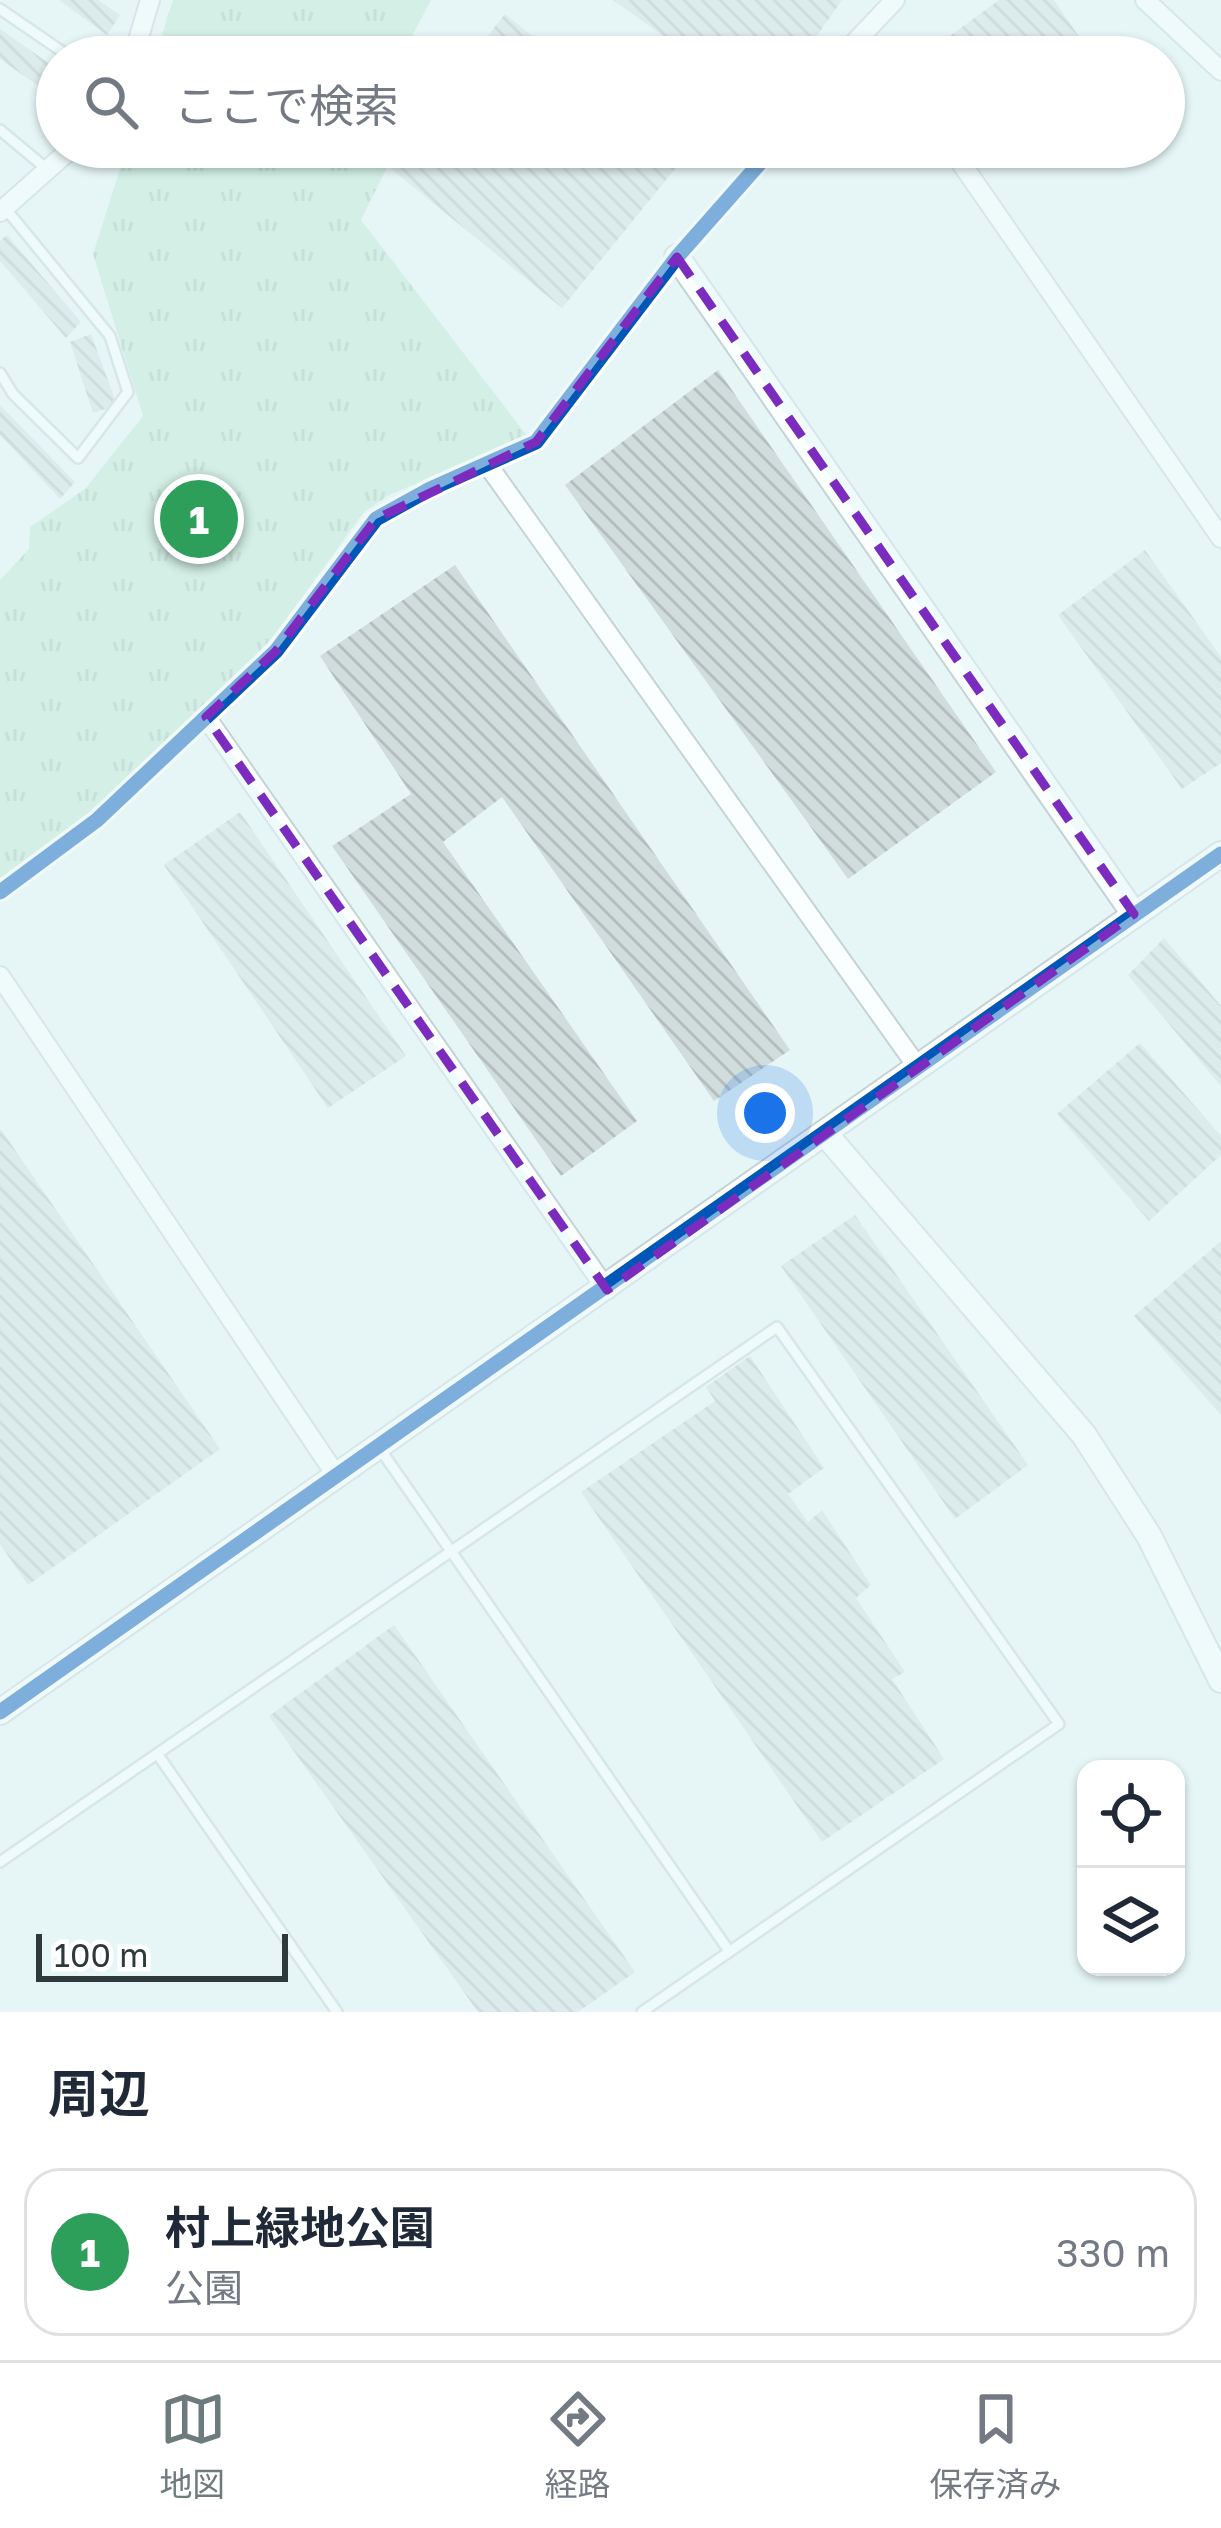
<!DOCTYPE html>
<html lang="ja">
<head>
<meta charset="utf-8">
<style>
  body { margin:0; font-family:"Golos Text","Noto Sans JP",sans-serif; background:#f2f2f3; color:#1f2937 }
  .controls { position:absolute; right:36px; bottom:36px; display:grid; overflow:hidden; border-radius:24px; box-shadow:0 3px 9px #0004 }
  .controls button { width:108px; height:108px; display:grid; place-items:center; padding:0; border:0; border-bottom:3px solid #e0e1e3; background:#fff; color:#1f2937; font:60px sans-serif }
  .scale { position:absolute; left:36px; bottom:30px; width:252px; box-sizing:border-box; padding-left:12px; border:6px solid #2d393a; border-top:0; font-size:33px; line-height:42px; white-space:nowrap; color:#2d393a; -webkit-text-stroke:9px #fff; paint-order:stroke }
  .you { position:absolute; left:765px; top:1113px; width:42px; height:42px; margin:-30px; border:9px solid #fff; border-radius:50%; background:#1a73e8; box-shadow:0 0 0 18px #1a73e833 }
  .badge { display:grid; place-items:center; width:78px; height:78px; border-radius:50%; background:#6e7b7c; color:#fff; font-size:39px; font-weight:700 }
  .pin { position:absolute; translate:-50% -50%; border:6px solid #fff; box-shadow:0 3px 12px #0006 }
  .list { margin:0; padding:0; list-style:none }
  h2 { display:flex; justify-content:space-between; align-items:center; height:156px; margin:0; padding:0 48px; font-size:51px }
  h2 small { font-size:39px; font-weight:400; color:#747a83 }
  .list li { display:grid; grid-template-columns:78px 1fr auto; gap:36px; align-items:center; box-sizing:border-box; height:168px; margin:0 24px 24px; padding:0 24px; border:3px solid #e0e1e3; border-radius:36px }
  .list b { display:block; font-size:45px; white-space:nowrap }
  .list p { margin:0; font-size:39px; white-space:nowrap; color:#747a83 }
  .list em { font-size:39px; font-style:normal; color:#747a83 }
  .icon { flex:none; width:66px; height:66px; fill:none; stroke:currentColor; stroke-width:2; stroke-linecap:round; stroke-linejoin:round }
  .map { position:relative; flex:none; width:1221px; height:2012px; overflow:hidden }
  .search { position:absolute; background:#fff; box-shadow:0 3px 9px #0004; left:36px; right:36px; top:36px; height:132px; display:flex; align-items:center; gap:30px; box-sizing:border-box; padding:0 42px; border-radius:66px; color:#747a83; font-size:45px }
  .sheet { height:348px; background:#fff }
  nav { display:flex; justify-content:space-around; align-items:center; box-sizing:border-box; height:168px; border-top:3px solid #e0e1e3; background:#fff; font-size:33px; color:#747a83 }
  nav a { display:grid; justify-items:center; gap:6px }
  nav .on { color:#6e7b7c }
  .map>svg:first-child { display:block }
  .park { fill:url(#park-tufts) }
  .building { fill:url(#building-back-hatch) }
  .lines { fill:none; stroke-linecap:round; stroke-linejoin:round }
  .service-casing { stroke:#c6d3d4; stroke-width:14 }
  .minor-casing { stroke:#c6d3d4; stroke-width:22 }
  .tertiary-casing { stroke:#c6d3d4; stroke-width:28 }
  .service { stroke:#fbfefe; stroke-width:9 }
  .minor { stroke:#fbfefe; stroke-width:18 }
  .tertiary { stroke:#fbfefe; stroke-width:24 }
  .cycleway-casing { stroke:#fff; stroke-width:22 }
  .cycleway { stroke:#0057b8; stroke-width:15 }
  .marked { fill:none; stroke:#7b2cbf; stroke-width:9; stroke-dasharray:24 15; stroke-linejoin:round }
</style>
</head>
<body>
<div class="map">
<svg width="1221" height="2012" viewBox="0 0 1221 2012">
  <defs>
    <pattern id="park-tufts" width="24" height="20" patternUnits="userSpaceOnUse" patternTransform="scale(3)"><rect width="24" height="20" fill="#bde6d1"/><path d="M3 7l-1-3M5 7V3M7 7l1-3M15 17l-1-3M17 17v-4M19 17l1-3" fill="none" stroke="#a3c6b4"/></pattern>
    <pattern id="building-back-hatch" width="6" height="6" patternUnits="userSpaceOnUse" patternTransform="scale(3)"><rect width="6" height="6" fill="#d1dddc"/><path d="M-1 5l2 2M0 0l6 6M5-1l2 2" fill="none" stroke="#b4bebe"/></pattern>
  </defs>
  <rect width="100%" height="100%" fill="#e6f6f7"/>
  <g class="park">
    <path d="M 173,0 L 431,0 L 407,46 L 416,57 L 155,57 Z"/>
    <path d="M 127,147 L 397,147 L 361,220 L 528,437 L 389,495 L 364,512 L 273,637 L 130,782 L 0,880 L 0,580 L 29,549 L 30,527 L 85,489 L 143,416 L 93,254 Z"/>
  </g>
  <g class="building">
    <path d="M 59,0 L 98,0 L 120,15 L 107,35 Z"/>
    <path d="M 613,0 L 842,0 L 802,57 L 693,57 Z"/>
    <path d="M 999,0 L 1054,0 L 1093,57 L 921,57 Z"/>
    <path d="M 505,14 L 558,57 L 471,57 Z"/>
    <path d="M 0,29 L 57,69 L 57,99 L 0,59 Z"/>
    <path d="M 398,147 L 668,147 L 683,159 L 562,308 L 384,163 Z"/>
    <path d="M 7,235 L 81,322 L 66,338 L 0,261 L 0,241 Z"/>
    <path d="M 91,334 L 117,405 L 93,413 L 70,342 Z"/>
    <path d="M 718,370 L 996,772 L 848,879 L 565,485 Z"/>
    <path d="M 0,405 L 75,482 L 60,499 L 0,435 Z"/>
    <path d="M 1145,550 L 1221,657 L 1221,763 L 1182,789 L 1058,615 Z"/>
    <path d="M 455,565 L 790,1050 L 714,1101 L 502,797 L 443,842 L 637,1121 L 561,1176 L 332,846 L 411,794 L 320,656 Z"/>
    <path d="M 240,812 L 406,1056 L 328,1108 L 164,865 Z"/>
    <path d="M 1164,938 L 1221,1006 L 1221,1086 L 1128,975 Z"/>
    <path d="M 1140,1043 L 1221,1136 L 1221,1155 L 1149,1221 L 1057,1114 Z"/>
    <path d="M 0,1128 L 220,1449 L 28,1585 L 0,1544 Z"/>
    <path d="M 855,1215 L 1028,1465 L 955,1519 L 781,1266 Z"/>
    <path d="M 1221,1241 L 1221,1415 L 1134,1316 Z"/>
    <path d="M 750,1356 L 824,1468 L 788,1494 L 808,1522 L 822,1510 L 871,1585 L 856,1598 L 905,1672 L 892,1679 L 944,1759 L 822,1842 L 581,1492 L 715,1401 L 706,1387 Z"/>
    <path d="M 394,1625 L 635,1972 L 578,2012 L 478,2012 L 269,1716 Z"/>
  </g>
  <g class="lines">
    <defs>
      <g id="service">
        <path d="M 0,9 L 70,57"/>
        <path d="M 0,130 L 48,170"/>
        <path d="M 0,373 L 13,394 L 78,458 L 128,392 L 110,336 L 5,208"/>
        <path d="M 380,1449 L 729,1951"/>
        <path d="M 158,1755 L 337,2012"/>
        <path d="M 0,1862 L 777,1327 L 1059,1724 L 642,2012"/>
      </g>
      <g id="minor">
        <path d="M 1145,0 L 1221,71"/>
        <path d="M 881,48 L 887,57"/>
        <path d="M 133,57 L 150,0"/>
        <path d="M 841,57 L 895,0"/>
        <path d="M 950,147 L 1221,538"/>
        <path d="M 0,212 L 73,147"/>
        <path d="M 487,464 L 919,1069"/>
        <path d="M 206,717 L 607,1290"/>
        <path d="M 0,892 L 97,820 L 276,651 L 376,519 L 430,489 L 536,442 L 677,257 L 774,147"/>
        <path d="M 0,976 L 338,1478"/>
      </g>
      <g id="tertiary">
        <path d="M 677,257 L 1134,914"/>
        <path d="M 827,1136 L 1084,1435 L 1149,1536 L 1221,1680"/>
        <path d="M 0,1712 L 1221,854"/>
      </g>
    </defs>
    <use href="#service" class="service-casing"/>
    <use href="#minor" class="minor-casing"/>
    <use href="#tertiary" class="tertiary-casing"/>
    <use href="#service" class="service"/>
    <use href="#minor" class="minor"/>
    <use href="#tertiary" class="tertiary"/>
    <defs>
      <g id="cycleway">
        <path d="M 0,892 L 97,820 L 276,651 L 376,519 L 430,489 L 536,442 L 677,257 L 774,147"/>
        <path d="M 0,1712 L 1221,854"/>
      </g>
    </defs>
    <use href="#cycleway" class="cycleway-casing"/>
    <use href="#cycleway" class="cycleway"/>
  </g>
  <path d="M0 0H1221V2012H0ZM 677,257 L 1134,914 L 607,1290 L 206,717 L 276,651 L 376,519 L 536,442 Z" fill="#e6f6f7" fill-opacity=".55" fill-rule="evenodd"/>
  <path class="marked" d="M 677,257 L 1134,914 L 607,1290 L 206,717 L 276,651 L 376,519 L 536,442 Z"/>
</svg>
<div class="controls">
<button><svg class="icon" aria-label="locate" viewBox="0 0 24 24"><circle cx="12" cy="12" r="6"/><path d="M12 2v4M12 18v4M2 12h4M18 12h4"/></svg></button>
<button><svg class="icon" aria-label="layers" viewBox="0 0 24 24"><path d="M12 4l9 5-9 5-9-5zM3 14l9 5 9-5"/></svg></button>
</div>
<div class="scale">100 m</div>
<div class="you"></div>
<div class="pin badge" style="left:199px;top:519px;background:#2e9e5b">1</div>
<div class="search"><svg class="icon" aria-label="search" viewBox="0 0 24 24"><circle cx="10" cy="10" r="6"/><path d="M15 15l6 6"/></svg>ここで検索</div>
</div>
<section class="sheet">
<h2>周辺<small></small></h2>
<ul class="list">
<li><span class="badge" style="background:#2e9e5b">1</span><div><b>村上緑地公園</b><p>公園</p></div><em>330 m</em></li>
</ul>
</section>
<nav>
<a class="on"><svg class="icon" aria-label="map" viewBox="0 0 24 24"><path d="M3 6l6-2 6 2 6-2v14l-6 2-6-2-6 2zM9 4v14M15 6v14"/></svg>地図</a>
<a><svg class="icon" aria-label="directions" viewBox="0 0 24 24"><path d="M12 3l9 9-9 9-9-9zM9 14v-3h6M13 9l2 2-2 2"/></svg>経路</a>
<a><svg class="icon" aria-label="saved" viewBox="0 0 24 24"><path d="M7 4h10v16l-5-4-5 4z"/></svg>保存済み</a>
</nav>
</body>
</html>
